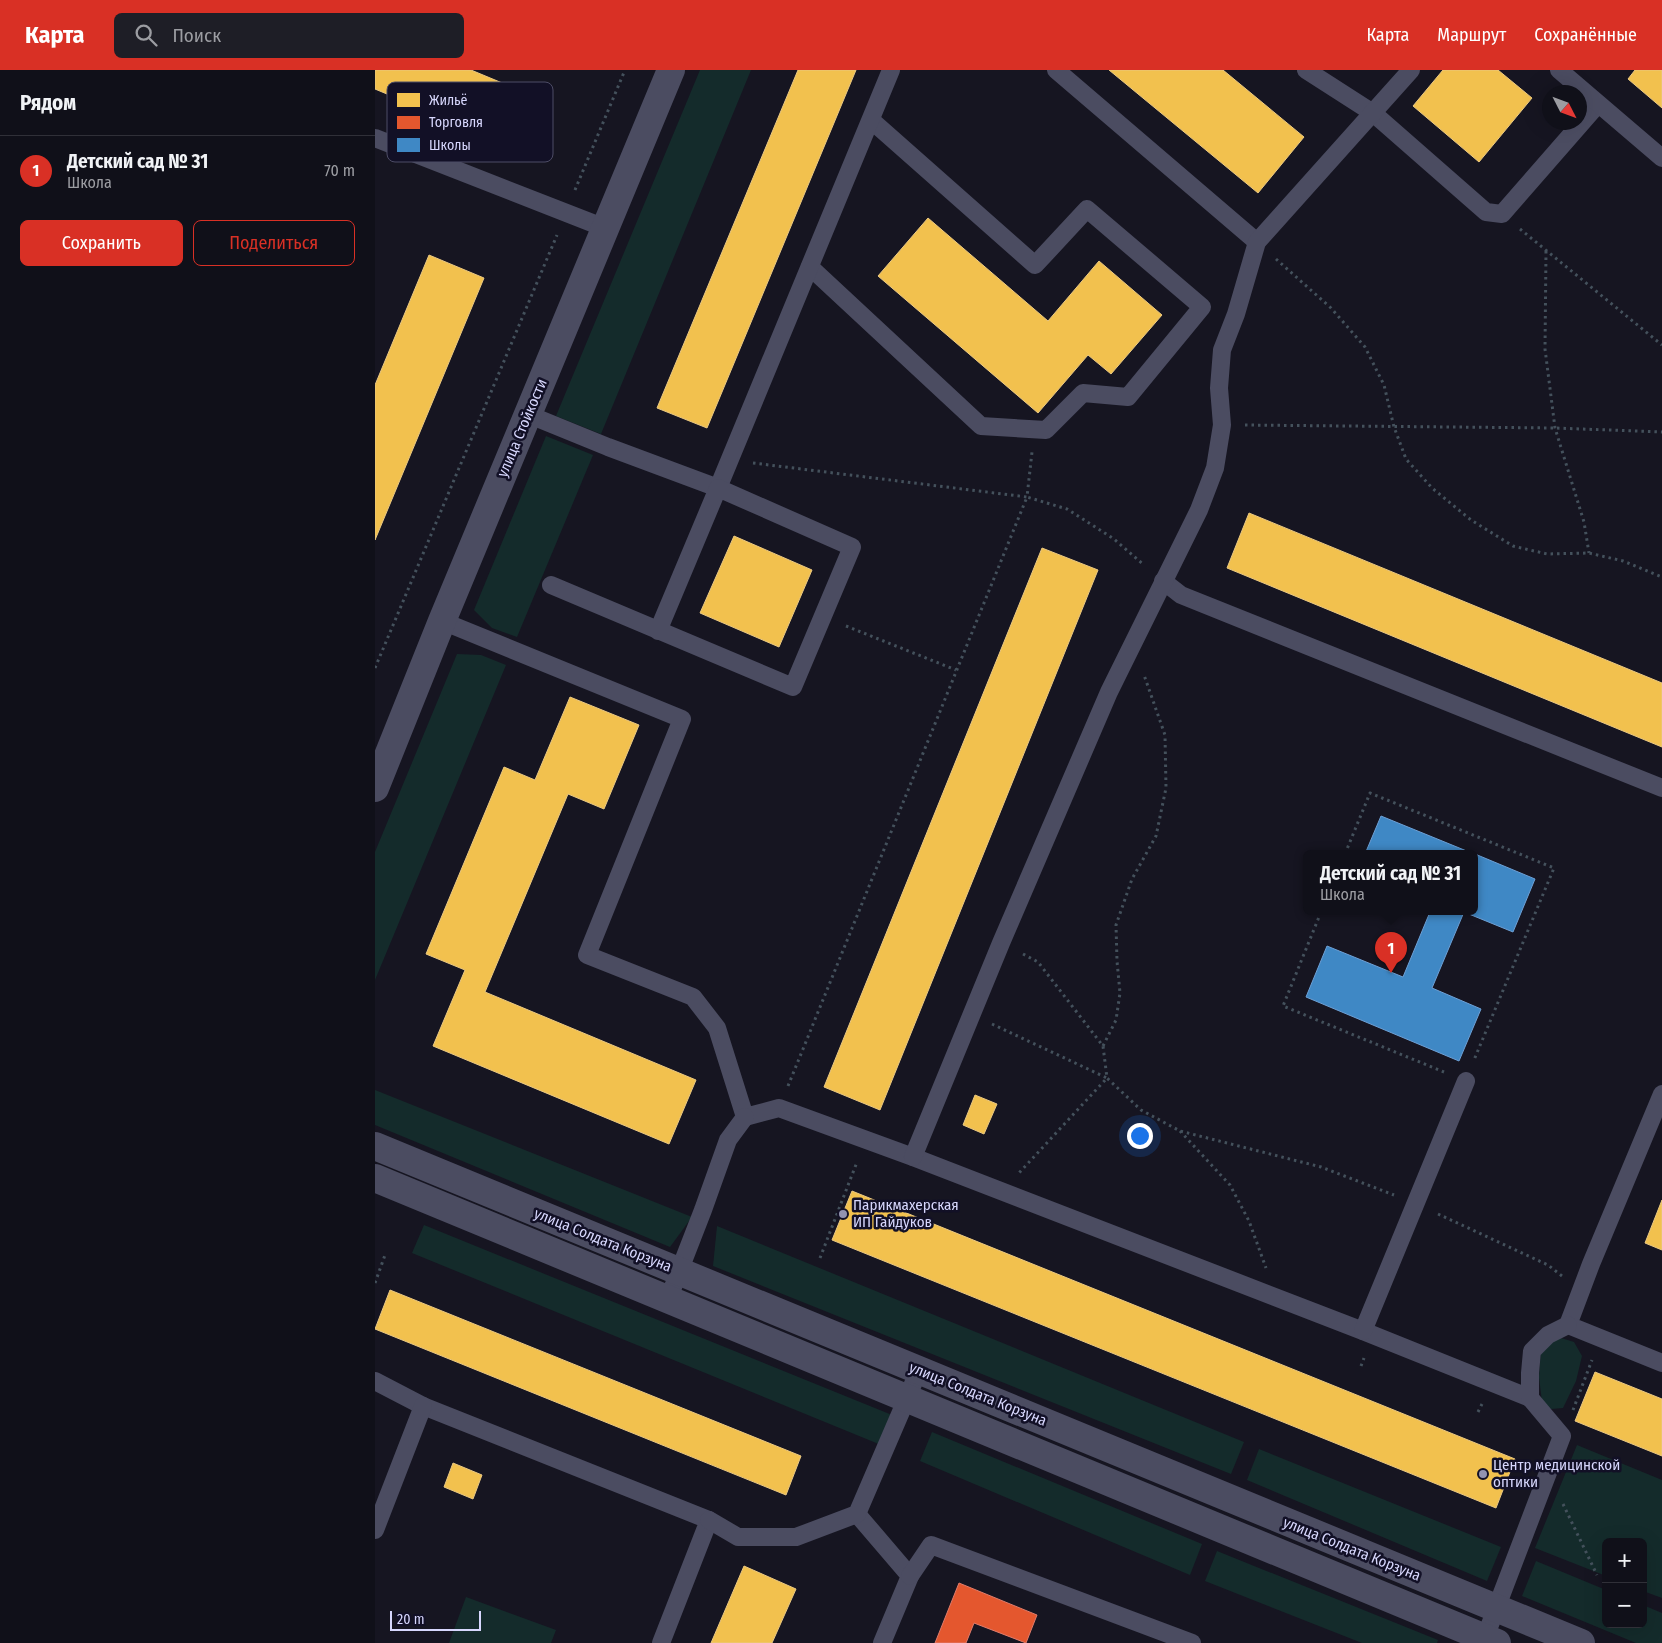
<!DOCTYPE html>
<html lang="ru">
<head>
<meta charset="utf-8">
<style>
  body { margin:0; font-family:"Fira Sans Condensed",sans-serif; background:#1e1e26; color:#f1f3f6 }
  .controls { position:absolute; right:15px; bottom:15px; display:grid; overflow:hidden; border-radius:8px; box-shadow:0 5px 20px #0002 }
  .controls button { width:45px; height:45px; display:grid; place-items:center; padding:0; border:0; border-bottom:1px solid #303038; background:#101019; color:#f1f3f6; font:25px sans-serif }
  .compass { position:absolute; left:1167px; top:15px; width:45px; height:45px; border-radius:50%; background:#101019; box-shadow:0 5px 20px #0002; rotate:132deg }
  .scale { position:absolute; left:15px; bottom:12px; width:91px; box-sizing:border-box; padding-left:5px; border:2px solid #d7d7fd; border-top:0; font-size:14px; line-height:18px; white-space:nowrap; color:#d7d7fd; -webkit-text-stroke:4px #121026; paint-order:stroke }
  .you { position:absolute; left:764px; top:1065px; width:18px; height:18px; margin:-12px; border:4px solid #fff; border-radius:50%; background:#1a73e8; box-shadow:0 0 0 8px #1a73e833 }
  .badge { display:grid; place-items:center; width:32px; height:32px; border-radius:50%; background:#d93025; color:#fff; font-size:16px; font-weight:700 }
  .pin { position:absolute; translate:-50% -41px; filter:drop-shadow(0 1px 2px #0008) }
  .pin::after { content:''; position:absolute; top:26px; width:18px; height:15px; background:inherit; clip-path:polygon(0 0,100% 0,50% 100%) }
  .popup { position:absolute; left:928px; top:780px; width:175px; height:65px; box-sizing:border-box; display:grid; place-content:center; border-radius:8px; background:#101019; filter:drop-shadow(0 1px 4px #0005); font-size:16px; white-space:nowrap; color:#9c9da2 }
  .popup b { font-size:19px; color:#f1f3f6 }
  .popup::after { content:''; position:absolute; left:50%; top:100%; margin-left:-10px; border:10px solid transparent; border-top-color:#101019 }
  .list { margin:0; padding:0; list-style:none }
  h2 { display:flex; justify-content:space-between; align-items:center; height:65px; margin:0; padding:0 20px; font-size:21px }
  h2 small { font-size:16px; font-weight:400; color:#9c9da2 }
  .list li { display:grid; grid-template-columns:32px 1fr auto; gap:15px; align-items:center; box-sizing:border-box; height:70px; padding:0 20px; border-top:1px solid #303038 }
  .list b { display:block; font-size:19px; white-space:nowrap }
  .list p { margin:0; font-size:16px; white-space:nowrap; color:#9c9da2 }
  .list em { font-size:16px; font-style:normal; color:#9c9da2 }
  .actions { display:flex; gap:10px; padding:15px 20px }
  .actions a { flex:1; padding:11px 0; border:1px solid #d93025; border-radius:8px; text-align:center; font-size:18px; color:#d93025 }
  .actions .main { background:#d93025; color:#fff }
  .icon { flex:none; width:28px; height:28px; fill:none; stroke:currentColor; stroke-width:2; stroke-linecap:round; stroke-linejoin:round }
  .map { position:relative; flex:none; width:1287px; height:1573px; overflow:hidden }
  header { display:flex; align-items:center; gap:30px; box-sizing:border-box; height:70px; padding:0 25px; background:#d93025; color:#fff }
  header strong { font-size:24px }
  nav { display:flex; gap:28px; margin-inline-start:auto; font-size:18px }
  .search { width:350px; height:45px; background:#1e1e26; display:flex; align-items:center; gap:12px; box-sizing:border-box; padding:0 18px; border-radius:8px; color:#9c9da2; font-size:19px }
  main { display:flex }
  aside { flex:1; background:#101019 }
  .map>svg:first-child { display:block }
  .green { fill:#142b2b }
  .homes { fill:#f2c14e; stroke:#eac882 }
  .shops { fill:#e4572e; stroke:#e07d6c }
  .schools { fill:#3f88c5; stroke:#6da0d6 }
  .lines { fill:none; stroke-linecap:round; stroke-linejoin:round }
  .path { stroke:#44515c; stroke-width:3; stroke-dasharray:2.5 4; stroke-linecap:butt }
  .service { stroke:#4b4c61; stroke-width:18 }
  .minor { stroke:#4b4c61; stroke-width:28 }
  .tertiary { stroke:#4b4c61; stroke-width:28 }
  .poi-dot { fill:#9393b0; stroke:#121026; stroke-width:2 }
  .labels { text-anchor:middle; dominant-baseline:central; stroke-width:5; stroke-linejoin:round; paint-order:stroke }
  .street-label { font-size:15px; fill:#d7d7fd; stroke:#121026 }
  .poi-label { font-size:15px; fill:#d7d7fd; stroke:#121026; text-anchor:start }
  .key { fill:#121026; stroke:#4d4c66; stroke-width:1 }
  .key-label { font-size:14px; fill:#d7d7fd }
</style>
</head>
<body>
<header>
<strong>Карта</strong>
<div class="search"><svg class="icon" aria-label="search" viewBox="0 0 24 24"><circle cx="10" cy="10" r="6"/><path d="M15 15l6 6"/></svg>Поиск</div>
<nav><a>Карта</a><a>Маршрут</a><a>Сохранённые</a></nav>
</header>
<main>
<aside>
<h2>Рядом<small></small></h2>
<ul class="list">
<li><span class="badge">1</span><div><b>Детский сад № 31</b><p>Школа</p></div><em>70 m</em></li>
</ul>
<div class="actions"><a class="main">Сохранить</a><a>Поделиться</a></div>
</aside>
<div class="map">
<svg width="1287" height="1573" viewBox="0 0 1287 1573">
  <rect width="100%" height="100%" fill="#161521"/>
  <g class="green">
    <path d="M 325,0 L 376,0 L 226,364 L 181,346 Z"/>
    <path d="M 171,366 L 218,385 L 142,567 L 117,558 L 99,540 Z"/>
    <path d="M 82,584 L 106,585 L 131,595 L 0,910 L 0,782 Z"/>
    <path d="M 0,1020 L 317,1147 L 295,1177 L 0,1055 Z"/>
    <path d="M 49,1155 L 522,1347 L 511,1377 L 37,1183 Z"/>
    <path d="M 342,1156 L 869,1372 L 856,1404 L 338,1196 Z"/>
    <path d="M 1183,1267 L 1199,1272 L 1207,1286 L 1201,1311 L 1188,1338 L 1176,1339 L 1167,1332 L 1164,1307 L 1166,1278 Z"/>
    <path d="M 557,1362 L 827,1474 L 815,1505 L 545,1391 Z"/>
    <path d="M 1202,1375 L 1287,1410 L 1287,1528 L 1268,1521 L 1268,1472 L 1231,1472 L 1231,1506 L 1160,1478 Z"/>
    <path d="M 884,1379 L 1126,1477 L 1112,1511 L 872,1410 Z"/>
    <path d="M 842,1481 L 1063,1570 L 1062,1573 L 987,1573 L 830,1511 Z"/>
    <path d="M 1161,1491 L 1231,1520 L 1231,1554 L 1268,1554 L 1268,1535 L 1287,1543 L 1287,1573 L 1261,1573 L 1147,1526 Z"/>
    <path d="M 91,1527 L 181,1560 L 176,1573 L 74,1573 Z"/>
  </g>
  <g class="homes">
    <path d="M 0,0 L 96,0 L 144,20 L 122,70 L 0,19 Z"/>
    <path d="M 423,0 L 481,0 L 332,358 L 282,338 Z"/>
    <path d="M 734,0 L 848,0 L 929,67 L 883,123 Z"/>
    <path d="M 1068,0 L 1123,0 L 1157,28 L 1104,92 L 1038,36 Z"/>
    <path d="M 1260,0 L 1287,0 L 1287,38 L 1253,9 Z"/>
    <path d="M 553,148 L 673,251 L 724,191 L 787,245 L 736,304 L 713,285 L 663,343 L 503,206 Z"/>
    <path d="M 54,185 L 109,208 L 0,470 L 0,315 Z"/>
    <path d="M 874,443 L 1287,613 L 1287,677 L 852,498 Z"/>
    <path d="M 359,466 L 437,500 L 404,577 L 325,543 Z"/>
    <path d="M 667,478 L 723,500 L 505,1040 L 449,1017 Z"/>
    <path d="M 195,627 L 264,655 L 229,739 L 193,724 L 110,922 L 321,1010 L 294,1074 L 58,976 L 90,900 L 51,884 L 129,697 L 160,710 Z"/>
    <path d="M 600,1025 L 622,1034 L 609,1064 L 588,1055 Z"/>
    <path d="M 477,1121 L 1140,1389 L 1121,1438 L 457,1170 Z"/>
    <path d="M 1287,1130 L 1287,1180 L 1270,1173 Z"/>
    <path d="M 15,1220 L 426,1386 L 411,1425 L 0,1259 Z"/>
    <path d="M 1220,1302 L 1287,1329 L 1287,1386 L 1200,1351 Z"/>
    <path d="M 78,1393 L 107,1405 L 98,1429 L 69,1417 Z"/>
    <path d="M 369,1496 L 421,1519 L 397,1573 L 336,1573 Z"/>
  </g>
  <path class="shops" d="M 584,1513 L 662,1545 L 651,1573 L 599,1553 L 591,1573 L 560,1573 Z"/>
  <g class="schools">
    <path d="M 1006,746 L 1099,784 L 990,784 Z"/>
    <path d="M 1100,784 L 1160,809 L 1138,862 L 1089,842 L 1057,918 L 1106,939 L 1084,991 L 931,927 L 952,876 L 1028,907 L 1055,842 L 1100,842 Z"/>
  </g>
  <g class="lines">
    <g class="path">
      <path d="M 200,120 L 250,0"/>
      <path d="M 1145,159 L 1287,275"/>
      <path d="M 1171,181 L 1170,279 L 1180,358 L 1209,452 L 1214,483"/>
      <path d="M 901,189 L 956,238 L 990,277 L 1009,315 L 1019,357 L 1031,389 L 1057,418 L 1096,450 L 1138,476 L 1172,484 L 1214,483 L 1248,491 L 1287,507"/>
      <path d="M 870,355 L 1180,358 L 1287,362"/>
      <path d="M 378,393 L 652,427 L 657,382"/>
      <path d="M 471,556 L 581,600"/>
      <path d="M 0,598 L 182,165"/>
      <path d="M 970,784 L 995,723 L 1179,798 L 1099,990"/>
      <path d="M 946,842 L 908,936 L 1069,1002"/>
      <path d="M 648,884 L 663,892 L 728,976 L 732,1008 L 766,1040 L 805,1061 L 946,1097 L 1019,1125"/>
      <path d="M 617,954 L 732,1008 L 644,1103"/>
      <path d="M 728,976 L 741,950 L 745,923 L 742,891 L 741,855 L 757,809 L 781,766 L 791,718 L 790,665 L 769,605"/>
      <path d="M 413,1016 L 652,427 L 692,439 L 739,469 L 769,495"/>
      <path d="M 805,1061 L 855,1115 L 874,1151 L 891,1198"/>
      <path d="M 1063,1144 L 1173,1195 L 1187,1206"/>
      <path d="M 445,1188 L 482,1092"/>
      <path d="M 0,1213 L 10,1185"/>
      <path d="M 986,1296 L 989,1288"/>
      <path d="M 1198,1340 L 1217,1290"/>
      <path d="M 1103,1342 L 1107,1334"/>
      <path d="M 1188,1434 L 1222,1505"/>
    </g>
    <g class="service">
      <path d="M 681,0 L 882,172"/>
      <path d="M 931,0 L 998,43 L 1111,142 L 1127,144 L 1223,34"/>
      <path d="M 1184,0 L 1287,88"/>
      <path d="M 0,68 L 230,158"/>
      <path d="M 435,197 L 606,356 L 671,360 L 708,323 L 753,327 L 827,237 L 712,139 L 660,195 L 496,50"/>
      <path d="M 152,344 L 233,377 L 343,418 L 516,0"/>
      <path d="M 788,511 L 806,525 L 1287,718"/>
      <path d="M 176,515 L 418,617 L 477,477 L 343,418 L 283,561"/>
      <path d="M 67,551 L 307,649 L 212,885 L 318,927 L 342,958 L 370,1047 L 404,1038 L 538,1087 L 988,1261 L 1155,1328"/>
      <path d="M 1287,1024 L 1216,1194 L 1193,1255 L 1287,1293"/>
      <path d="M 538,1087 L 626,873 L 734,622 L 824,440 L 840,398 L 847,355 L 844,318 L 847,280 L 861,244 L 882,172 L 1036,0"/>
      <path d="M 293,1230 L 328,1140 L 353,1070 L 370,1047"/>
      <path d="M 988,1261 L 1091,1011"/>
      <path d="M 0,1311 L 48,1336 L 334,1450 L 286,1573"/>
      <path d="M 482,1444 L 535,1506 L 507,1573"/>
      <path d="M 334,1450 L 363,1467 L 421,1467 L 482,1444 L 544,1300"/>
      <path d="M 0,1460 L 48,1336"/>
      <path d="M 535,1506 L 556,1475 L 817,1573"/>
      <path d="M 1108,1573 L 1187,1366 L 1155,1328 L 1155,1303 L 1157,1281 L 1173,1265 L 1193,1255"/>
    </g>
    <path class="minor" d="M 0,718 L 67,551 L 296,0"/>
    <g class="tertiary">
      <path d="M 0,1076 L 1206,1573"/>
      <path d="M 0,1108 L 1122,1573"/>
    </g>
  </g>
  <g class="poi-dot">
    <circle cx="468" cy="1144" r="5"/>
    <circle cx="1108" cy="1404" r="5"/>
  </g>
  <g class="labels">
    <g class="street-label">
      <text transform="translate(147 358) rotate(-67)">улица Стойкости</text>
      <text transform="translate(228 1170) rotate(22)">улица Солдата Корзуна</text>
      <text transform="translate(603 1324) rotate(22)">улица Солдата Корзуна</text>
      <text transform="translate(977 1479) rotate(22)">улица Солдата Корзуна</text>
    </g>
    <g class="poi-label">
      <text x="478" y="1135">Парикмахерская<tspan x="478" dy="17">ИП Гайдуков</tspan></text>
      <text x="1118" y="1395">Центр медицинской<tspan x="1118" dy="17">оптики</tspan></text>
    </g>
  </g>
  <rect x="12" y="12" width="166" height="80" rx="8" class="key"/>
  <rect x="22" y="23" width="23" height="14" fill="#f2c14e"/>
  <rect x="22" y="46" width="23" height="13" fill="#e4572e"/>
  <rect x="22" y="68" width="23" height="14" fill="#3f88c5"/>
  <g class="key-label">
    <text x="54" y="35">Жильё</text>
    <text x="54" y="57">Торговля</text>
    <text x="54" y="80">Школы</text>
  </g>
</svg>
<div class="controls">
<button>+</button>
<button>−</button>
</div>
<svg class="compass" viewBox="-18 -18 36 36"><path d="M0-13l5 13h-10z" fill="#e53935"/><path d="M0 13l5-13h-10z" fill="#9c9da2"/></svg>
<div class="scale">20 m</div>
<div class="you"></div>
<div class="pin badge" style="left:1016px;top:903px">1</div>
<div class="popup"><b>Детский сад № 31</b>Школа</div>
</div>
</main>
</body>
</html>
